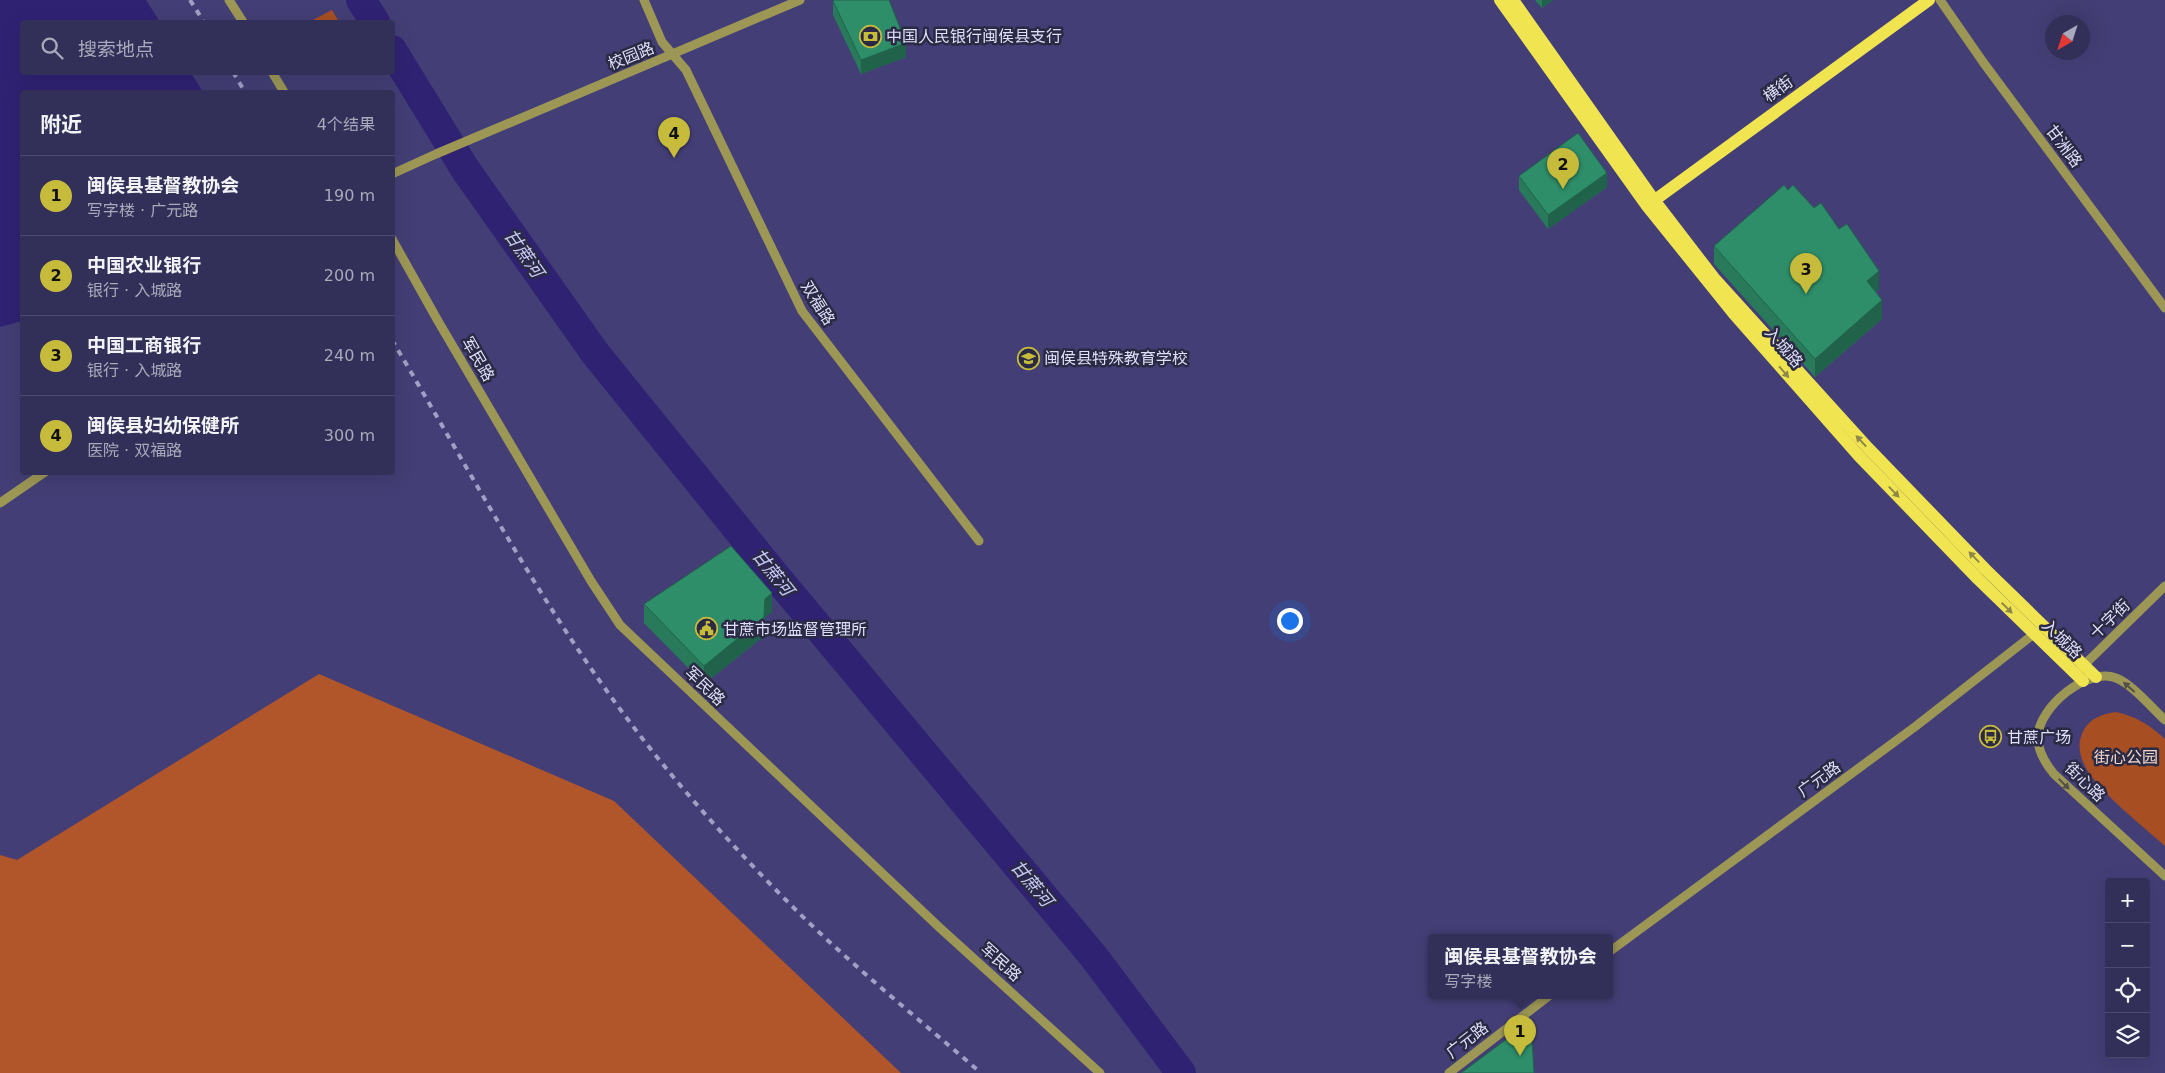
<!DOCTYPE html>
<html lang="zh">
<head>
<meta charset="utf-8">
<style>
  body { margin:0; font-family:"DejaVu Sans","Noto Sans SC",sans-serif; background:#3a375e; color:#f1f3f6 }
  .controls { position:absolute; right:15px; bottom:15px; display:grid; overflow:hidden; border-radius:5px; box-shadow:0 5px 20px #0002 }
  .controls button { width:45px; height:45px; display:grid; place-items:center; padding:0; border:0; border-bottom:1px solid #4d4a6e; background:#322f58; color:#f1f3f6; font:25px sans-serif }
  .compass { position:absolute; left:2045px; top:15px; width:45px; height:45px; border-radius:50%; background:#322f58; box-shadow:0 5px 20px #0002; rotate:219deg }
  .you { position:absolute; left:1289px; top:620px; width:18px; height:18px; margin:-12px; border:4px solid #fff; border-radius:50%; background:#1a73e8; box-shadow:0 0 0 8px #1a73e833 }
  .badge { display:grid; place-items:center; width:32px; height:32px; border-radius:50%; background:#c7bb3c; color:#111; font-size:16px; font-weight:700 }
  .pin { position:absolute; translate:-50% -41px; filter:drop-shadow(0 1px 2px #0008) }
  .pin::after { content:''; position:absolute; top:26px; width:18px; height:15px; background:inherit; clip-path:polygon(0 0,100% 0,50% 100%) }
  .popup { position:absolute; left:1428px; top:934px; width:185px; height:65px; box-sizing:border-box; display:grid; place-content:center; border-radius:5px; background:#322f58; filter:drop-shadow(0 1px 4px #0005); font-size:16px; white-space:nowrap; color:#a8a9ba }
  .popup b { font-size:19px; color:#f1f3f6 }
  .popup::after { content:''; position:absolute; left:50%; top:100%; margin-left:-10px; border:10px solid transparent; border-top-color:#322f58 }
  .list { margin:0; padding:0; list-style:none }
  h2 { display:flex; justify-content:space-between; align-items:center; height:65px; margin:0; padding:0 20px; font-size:21px }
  h2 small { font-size:16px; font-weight:400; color:#a8a9ba }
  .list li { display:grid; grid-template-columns:32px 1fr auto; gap:15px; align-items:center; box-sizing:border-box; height:80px; padding:0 20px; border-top:1px solid #4d4a6e }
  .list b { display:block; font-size:19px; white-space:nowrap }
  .list p { margin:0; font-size:16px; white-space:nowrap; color:#a8a9ba }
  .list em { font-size:16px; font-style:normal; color:#a8a9ba }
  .icon { flex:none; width:28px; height:28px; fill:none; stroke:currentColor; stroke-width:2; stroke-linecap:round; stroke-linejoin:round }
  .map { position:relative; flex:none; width:2165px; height:1073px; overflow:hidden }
  .search { position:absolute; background:#322f58; box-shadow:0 5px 20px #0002; left:20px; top:20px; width:375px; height:55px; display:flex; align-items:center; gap:12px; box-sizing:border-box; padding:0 18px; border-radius:5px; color:#a8a9ba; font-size:19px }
  .panel { position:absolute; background:#322f58; box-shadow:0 5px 20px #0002; left:20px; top:90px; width:375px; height:385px; border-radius:5px }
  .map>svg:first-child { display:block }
  .green { fill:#a74e23 }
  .forest { fill:#b1562a }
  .water { fill:#302273 }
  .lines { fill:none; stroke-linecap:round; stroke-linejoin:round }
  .river { stroke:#302273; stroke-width:30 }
  .minor { stroke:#9d9756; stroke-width:9 }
  .major { stroke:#f1e451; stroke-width:12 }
  .rail { stroke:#a19fc6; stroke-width:4; stroke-dasharray:6 6; stroke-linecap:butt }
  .wall { fill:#287a5b }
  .shaded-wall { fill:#20634a }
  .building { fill:#2e8e6a; stroke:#20634a }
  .oneway { fill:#8e874a }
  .oneway2 { fill:#53504a }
  .labels { text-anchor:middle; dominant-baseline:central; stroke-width:5; stroke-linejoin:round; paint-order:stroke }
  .poi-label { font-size:16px; fill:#dfdffa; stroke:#2b2a44; text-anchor:start }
  .street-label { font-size:16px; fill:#dfdffa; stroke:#2b2a44 }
  .park-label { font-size:16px; fill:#efd5ca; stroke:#2b2a44 }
  .water-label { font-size:18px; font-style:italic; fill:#c8c8f7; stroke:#2b2a44 }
</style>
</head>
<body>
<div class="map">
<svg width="2165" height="1073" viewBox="0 0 2165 1073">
  <rect width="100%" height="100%" fill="#433f76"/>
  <g class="green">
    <path d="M 332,10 L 339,22 L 309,22 Z"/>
    <path d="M 2116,712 C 2135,716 2150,725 2165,739 L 2165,846 C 2144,827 2094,788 2084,764 C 2079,754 2078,743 2082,734 C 2088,719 2101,714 2116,712 Z"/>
  </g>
  <path class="forest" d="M 319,674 L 614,801 L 901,1073 L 0,1073 L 0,855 L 17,860 Z"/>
  <path class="water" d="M 0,0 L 146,0 L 160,22 L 22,22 L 22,72 L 191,73 L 203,92 L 22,92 L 22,321 L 0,327 Z"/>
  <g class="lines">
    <g class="river">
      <path d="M 361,0 L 375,22"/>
      <path d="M 392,50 L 465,169 L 595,353 L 773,573 L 1094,957 L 1181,1073"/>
    </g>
    <g class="minor">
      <path d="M 229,0 L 243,22"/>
      <path d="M 644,0 L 662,42 L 686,70 L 802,311 L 979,541"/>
      <path d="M 1940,0 L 1983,62 L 2165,308"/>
      <path d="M 272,72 L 284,92"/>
      <path d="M 392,174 L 436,154 L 800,0"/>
      <path d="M 392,239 L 438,321 L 591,581 L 620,625 L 940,928 L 1100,1073"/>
      <path d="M 0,503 L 45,472"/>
      <path d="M 2081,668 L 2165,586"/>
      <path d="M 2165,720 C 2152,708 2132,684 2116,678 C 2087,667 2039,707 2038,736 C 2037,750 2045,763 2054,774 L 2165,876"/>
      <path d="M 1609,952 L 1916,726 L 2039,630"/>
      <path d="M 1449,1073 L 1550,995"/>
    </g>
    <g class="major">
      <path d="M 1500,0 L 1647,206 L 1734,314 L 1859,456 L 1978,579 L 2083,681"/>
      <path d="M 1513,0 L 1654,200 L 1714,278 L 1868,448 L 1986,570 L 2096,677"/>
      <path d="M 1648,205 L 1929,0"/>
    </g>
    <g class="rail">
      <path d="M 190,0 L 204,22"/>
      <path d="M 233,72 L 245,92"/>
      <path d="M 392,340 C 466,464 534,593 620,709 C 673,781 735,850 799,913 C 856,969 920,1020 981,1073"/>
    </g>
  </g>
  <g class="wall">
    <path d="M 1535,0 L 1553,0 L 1542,8 Z"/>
    <path d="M 833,1 L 906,57 L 861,74 L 833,15 Z"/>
    <path d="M 1519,176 L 1607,187 L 1548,229 L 1519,190 Z"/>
    <path d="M 1788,190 L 1814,208 L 1879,289 L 1876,292 L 1882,319 L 1815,377 L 1714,264 L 1714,246 Z"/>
    <path d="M 644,604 L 772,612 L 765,617 L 764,636 L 704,684 L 644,623 Z"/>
  </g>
  <g class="shaded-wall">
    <path d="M 1542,0 L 1553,0 L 1542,8 Z"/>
    <path d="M 906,43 L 906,57 L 861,74 L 861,60 Z"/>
    <path d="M 1607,173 L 1607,187 L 1548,229 L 1548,215 Z"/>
    <path d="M 1879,271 L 1879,289 L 1867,299 L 1867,281 Z"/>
    <path d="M 1882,300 L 1882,319 L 1815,377 L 1815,359 Z"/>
    <path d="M 772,593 L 772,612 L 765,617 L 764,636 L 704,684 L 704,666 L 765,599 Z"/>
  </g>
  <g class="building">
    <path d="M 834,0 L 889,0 L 906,43 L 861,60 L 833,1 Z"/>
    <path d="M 1578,133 L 1607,173 L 1548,215 L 1519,176 Z"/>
    <path d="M 1784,185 L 1788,190 L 1793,185 L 1814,208 L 1821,203 L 1839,229 L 1847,224 L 1879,271 L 1867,281 L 1882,300 L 1815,359 L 1714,246 Z"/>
    <path d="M 731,546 L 772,593 L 765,599 L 764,617 L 704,666 L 644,604 Z"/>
    <path d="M 1531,1021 L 1534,1073 L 1461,1073 Z"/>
  </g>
  <defs><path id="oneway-solid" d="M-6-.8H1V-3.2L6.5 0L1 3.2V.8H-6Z" transform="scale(1.25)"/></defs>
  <g class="oneway">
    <use href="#oneway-solid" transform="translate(1784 372) rotate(49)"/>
    <use href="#oneway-solid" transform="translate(1861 441) rotate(-133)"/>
    <use href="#oneway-solid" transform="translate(1894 492) rotate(46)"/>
    <use href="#oneway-solid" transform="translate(1974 557) rotate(-134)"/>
    <use href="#oneway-solid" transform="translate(2007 608) rotate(45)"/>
  </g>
  <g class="oneway2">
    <use href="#oneway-solid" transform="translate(2129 687) rotate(-139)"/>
    <use href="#oneway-solid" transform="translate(2064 784) rotate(45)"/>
  </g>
  <defs>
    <symbol id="bank-ring" viewBox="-11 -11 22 22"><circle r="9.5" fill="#2b2a44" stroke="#c7bb3c" stroke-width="1.5"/><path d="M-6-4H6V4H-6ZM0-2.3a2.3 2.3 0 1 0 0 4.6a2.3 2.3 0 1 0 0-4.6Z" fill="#c7bb3c"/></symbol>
    <symbol id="school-ring" viewBox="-11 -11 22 22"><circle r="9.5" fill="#2b2a44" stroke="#c7bb3c" stroke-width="1.5"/><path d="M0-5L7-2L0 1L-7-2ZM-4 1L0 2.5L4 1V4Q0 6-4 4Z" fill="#c7bb3c"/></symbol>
    <symbol id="civic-ring" viewBox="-11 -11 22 22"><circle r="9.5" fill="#2b2a44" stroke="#c7bb3c" stroke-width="1.5"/><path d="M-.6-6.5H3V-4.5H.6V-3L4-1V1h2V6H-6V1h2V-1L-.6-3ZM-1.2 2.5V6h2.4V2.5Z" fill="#c7bb3c"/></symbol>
    <symbol id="bus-ring" viewBox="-11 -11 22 22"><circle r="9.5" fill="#2b2a44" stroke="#c7bb3c" stroke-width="1.5"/><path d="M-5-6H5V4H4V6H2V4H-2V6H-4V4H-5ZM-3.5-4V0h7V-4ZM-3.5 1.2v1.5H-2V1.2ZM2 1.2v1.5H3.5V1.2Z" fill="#c7bb3c"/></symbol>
  </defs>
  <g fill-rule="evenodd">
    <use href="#bank-ring" x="858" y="24" width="25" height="25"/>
    <use href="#school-ring" x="1016" y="346" width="25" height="25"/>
    <use href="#civic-ring" x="694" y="616" width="25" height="25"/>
    <use href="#bus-ring" x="1978" y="724" width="25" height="25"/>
  </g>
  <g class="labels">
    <g class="poi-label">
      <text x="886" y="36">中国人民银行闽侯县支行</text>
      <text x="1044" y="358">闽侯县特殊教育学校</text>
      <text x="723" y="629">甘蔗市场监督管理所</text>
      <text x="2007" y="737">甘蔗广场</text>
    </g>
    <g class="street-label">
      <text transform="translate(631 56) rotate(-22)">校园路</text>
      <text transform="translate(1778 89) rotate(-36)">横街</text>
      <text transform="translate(2064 146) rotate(53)">甘洲路</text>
      <text transform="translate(818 303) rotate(58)">双福路</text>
      <text transform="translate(1784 347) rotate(49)">入城路</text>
      <text transform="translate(478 359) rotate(60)">军民路</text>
      <text transform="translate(2110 619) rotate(-44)">十字街</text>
      <text transform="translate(2062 639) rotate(44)">入城路</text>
      <text transform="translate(705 686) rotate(44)">军民路</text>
      <text transform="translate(1819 779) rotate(-36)">广元路</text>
      <text transform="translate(2085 782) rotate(44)">街心路</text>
      <text transform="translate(1001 962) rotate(42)">军民路</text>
      <text transform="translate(1467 1040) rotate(-38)">广元路</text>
    </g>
    <g class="park-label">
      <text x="2126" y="757">街心公园</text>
    </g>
    <g class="water-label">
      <text transform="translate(524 253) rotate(55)">甘蔗河</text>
      <text transform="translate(773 572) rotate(51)">甘蔗河</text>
      <text transform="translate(1032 883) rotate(50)">甘蔗河</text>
    </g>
  </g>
</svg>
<div class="controls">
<button>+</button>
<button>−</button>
<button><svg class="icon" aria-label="locate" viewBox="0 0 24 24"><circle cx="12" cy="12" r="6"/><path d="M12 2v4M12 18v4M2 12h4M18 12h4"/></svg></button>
<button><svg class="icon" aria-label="layers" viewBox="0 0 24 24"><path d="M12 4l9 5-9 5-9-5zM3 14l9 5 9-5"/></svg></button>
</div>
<svg class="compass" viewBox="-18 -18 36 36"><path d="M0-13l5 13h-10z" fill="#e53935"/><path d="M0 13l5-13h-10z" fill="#a8a9ba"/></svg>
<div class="you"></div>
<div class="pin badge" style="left:1520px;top:1056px">1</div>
<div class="popup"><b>闽侯县基督教协会</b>写字楼</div>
<div class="pin badge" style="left:1563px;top:189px">2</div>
<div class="pin badge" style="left:1806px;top:294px">3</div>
<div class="pin badge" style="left:674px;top:158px">4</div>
<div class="search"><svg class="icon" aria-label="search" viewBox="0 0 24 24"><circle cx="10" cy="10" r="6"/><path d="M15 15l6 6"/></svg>搜索地点</div>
<section class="panel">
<h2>附近<small>4个结果</small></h2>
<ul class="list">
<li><span class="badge">1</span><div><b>闽侯县基督教协会</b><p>写字楼 · 广元路</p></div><em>190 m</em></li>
<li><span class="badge">2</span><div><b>中国农业银行</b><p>银行 · 入城路</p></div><em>200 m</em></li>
<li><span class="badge">3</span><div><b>中国工商银行</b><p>银行 · 入城路</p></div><em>240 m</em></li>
<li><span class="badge">4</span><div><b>闽侯县妇幼保健所</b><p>医院 · 双福路</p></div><em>300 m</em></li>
</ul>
</section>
</div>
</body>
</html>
